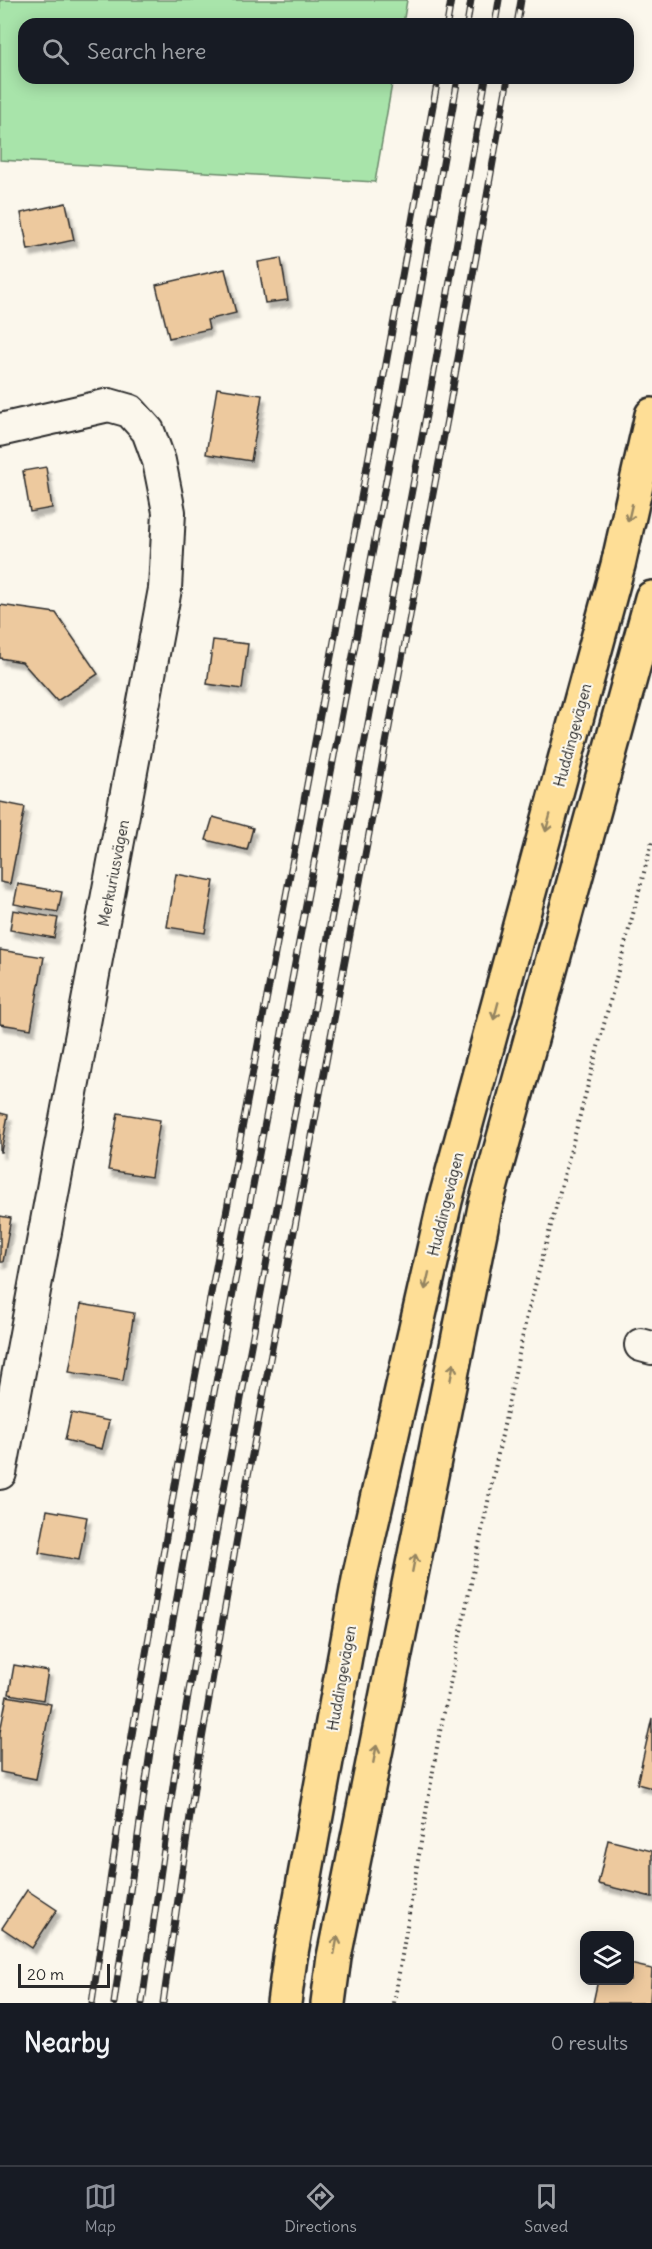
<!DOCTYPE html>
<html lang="en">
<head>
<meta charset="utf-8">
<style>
  body { margin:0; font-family:Delius,sans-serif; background:#242831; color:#f1f3f6 }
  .controls { position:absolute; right:18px; bottom:18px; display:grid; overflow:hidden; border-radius:12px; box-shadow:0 3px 15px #0003 }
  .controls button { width:54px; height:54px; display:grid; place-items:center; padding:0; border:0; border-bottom:2px solid #363941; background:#171b24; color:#f1f3f6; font:30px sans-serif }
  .scale { position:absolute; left:18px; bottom:15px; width:92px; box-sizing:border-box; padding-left:6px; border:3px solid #2b2b2b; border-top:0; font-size:16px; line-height:21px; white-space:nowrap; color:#2b2b2b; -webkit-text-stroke:4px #fbf7ec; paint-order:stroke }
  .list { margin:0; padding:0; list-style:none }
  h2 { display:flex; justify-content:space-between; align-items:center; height:78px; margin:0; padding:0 24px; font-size:26px }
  h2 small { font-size:20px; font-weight:400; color:#9ea1a6 }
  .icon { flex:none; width:33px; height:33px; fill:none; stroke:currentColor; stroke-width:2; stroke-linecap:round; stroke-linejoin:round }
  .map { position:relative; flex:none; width:652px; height:2003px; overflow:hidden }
  .search { position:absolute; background:#171b24; box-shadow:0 3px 15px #0003; left:18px; right:18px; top:18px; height:66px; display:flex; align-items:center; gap:15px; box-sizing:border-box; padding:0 21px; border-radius:18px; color:#9ea1a6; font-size:22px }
  .sheet { height:162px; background:#171b24 }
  nav { display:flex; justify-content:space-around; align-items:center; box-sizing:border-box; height:84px; border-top:2px solid #363941; background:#171b24; font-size:16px; color:#9ea1a6 }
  nav a { display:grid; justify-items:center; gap:3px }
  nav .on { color:#8c9099 }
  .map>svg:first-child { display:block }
  .green { fill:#a8e4aa; stroke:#6a886a; stroke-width:1.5 }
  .building { fill:#edc99e; stroke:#2b2b2b; stroke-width:1.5; filter:url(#shadow) }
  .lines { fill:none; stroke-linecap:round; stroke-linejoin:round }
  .minor-casing { stroke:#2b2b2b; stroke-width:36 }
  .major-casing { stroke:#2b2b2b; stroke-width:38 }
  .path { stroke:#2b2b2b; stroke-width:4; stroke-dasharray:1.5 4.5; stroke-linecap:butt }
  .minor { stroke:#fbf7ec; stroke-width:32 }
  .major { stroke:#fede96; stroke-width:33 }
  .rail-casing { stroke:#2b2b2b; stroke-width:7 }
  .rail { stroke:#fbf7ec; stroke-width:4.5; stroke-dasharray:14; stroke-linecap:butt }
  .oneway { stroke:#948460 }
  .labels { text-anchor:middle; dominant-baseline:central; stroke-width:4.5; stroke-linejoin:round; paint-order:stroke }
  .street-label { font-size:15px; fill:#2b2b2b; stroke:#fbf7ec }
</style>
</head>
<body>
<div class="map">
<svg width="652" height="2003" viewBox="0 0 652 2003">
  <defs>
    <filter id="shadow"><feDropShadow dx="3.5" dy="6" stdDeviation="1.5" flood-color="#0004"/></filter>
  </defs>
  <rect width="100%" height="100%" fill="#fbf7ec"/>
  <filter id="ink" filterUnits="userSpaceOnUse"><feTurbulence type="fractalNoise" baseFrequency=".0167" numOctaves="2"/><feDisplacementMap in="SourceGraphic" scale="12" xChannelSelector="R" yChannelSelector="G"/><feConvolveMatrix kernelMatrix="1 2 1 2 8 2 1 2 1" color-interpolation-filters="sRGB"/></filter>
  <g filter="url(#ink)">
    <path class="green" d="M 0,0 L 407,0 L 403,24 L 24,24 L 24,78 L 393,78 L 375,182 L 0,160 Z"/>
    <g class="building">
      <path d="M 66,203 L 74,240 L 28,250 L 21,213 Z"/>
      <path d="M 281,258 L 288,300 L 265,303 L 258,262 Z"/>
      <path d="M 225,269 L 236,313 L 207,320 L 209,329 L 169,338 L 156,285 Z"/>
      <path d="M 217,388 L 262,395 L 251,461 L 206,454 Z"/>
      <path d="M 46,467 L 52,508 L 30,512 L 23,471 Z"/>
      <path d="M 0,605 L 56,613 L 98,674 L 57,701 L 22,662 L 0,658 Z"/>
      <path d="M 213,640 L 248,644 L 242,689 L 207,684 Z"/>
      <path d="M 0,802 L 25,807 L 10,884 L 0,882 Z"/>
      <path d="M 213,817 L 253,828 L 247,850 L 206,840 Z"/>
      <path d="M 176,874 L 214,881 L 205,933 L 167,927 Z"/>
      <path d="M 18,884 L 62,892 L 58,912 L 14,904 Z"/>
      <path d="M 13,910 L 58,918 L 54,938 L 10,930 Z"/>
      <path d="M 0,950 L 44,957 L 31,1029 L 0,1024 Z"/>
      <path d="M 0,1113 L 8,1115 L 1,1152 L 0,1152 Z"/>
      <path d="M 118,1113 L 160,1120 L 151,1177 L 108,1170 Z"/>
      <path d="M 0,1216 L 11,1218 L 3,1262 L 0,1262 Z"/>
      <path d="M 81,1304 L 134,1313 L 123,1381 L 69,1372 Z"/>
      <path d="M 71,1413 L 109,1421 L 102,1449 L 65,1440 Z"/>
      <path d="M 47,1510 L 87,1517 L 79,1560 L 39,1553 Z"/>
      <path d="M 14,1665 L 48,1671 L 43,1700 L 9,1694 Z"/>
      <path d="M 7,1696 L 51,1704 L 36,1779 L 0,1772 L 0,1732 Z"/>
      <path d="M 652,1718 L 652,1788 L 637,1784 Z"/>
      <path d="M 608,1840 L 652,1851 L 652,1897 L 598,1884 Z"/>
      <path d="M 27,1890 L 57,1910 L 32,1948 L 2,1928 Z"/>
      <path d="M 630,1964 L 652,1969 L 650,2003 L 593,2003 L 598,1980 L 630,1980 Z"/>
    </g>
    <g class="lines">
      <defs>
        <g id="minor">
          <path d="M 0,430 L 109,405 L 130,411 L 148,431 L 159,461 L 165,491 L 169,512 L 165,589 L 0,1473"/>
          <path d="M 641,1345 L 652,1348"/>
        </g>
        <g id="major">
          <path d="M 284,2003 L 290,1958 L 360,1574 L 445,1201 L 618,565 L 652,415"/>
          <path d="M 328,2003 L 334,1957 L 485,1207 L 652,598"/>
        </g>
      </defs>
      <use href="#minor" class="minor-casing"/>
      <use href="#major" class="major-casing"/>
      <path class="path" d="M 394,2003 L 438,1741 L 526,1320 L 652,842"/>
      <use href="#minor" class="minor"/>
      <use href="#major" class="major"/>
      <defs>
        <g id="rail">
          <path d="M 447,24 L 451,0"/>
          <path d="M 467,24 L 471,0"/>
          <path d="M 495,24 L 499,0"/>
          <path d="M 517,24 L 521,0"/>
          <path d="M 92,2003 L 128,1758 L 176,1479 L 380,397 L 438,78"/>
          <path d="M 114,2003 L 150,1752 L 197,1483 L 401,401 L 458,78"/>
          <path d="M 142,2003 L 176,1765 L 224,1489 L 428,405 L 486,78"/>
          <path d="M 163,2003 L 197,1768 L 245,1492 L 449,409 L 508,78"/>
        </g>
      </defs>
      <use href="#rail" class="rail-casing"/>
      <use href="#rail" class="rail"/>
    </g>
    <defs><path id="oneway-shaft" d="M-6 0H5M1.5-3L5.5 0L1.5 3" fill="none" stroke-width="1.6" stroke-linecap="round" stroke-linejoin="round" transform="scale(1.5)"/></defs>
    <g class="oneway">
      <use href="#oneway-shaft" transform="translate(630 513) rotate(103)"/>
      <use href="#oneway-shaft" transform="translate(548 823) rotate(105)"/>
      <use href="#oneway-shaft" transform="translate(496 1011) rotate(105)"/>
      <use href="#oneway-shaft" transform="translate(427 1281) rotate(103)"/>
      <use href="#oneway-shaft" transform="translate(452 1372) rotate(-79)"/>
      <use href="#oneway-shaft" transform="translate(414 1563) rotate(-79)"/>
      <use href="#oneway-shaft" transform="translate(375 1754) rotate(-79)"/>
      <use href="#oneway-shaft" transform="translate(336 1945) rotate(-79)"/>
    </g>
  </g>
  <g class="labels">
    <g class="street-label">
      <text transform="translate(572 735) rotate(-75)">Huddingevägen</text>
      <text transform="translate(113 873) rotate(-79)">Merkuriusvägen</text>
      <text transform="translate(445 1204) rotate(-76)">Huddingevägen</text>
      <text transform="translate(341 1678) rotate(-80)">Huddingevägen</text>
    </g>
  </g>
</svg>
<div class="controls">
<button><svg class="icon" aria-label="layers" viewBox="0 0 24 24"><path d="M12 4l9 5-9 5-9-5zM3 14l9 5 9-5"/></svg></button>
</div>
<div class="scale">20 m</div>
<div class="search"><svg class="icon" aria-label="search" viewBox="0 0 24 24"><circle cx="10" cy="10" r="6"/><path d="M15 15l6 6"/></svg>Search here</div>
</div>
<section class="sheet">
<h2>Nearby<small>0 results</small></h2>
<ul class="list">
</ul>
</section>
<nav>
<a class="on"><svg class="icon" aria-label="map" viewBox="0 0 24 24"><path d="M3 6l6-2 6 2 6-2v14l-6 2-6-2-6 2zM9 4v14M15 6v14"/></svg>Map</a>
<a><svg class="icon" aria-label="directions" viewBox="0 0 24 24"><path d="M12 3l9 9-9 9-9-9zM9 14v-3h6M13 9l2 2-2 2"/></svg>Directions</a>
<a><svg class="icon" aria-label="saved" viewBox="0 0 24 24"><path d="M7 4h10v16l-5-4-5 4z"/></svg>Saved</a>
</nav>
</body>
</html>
